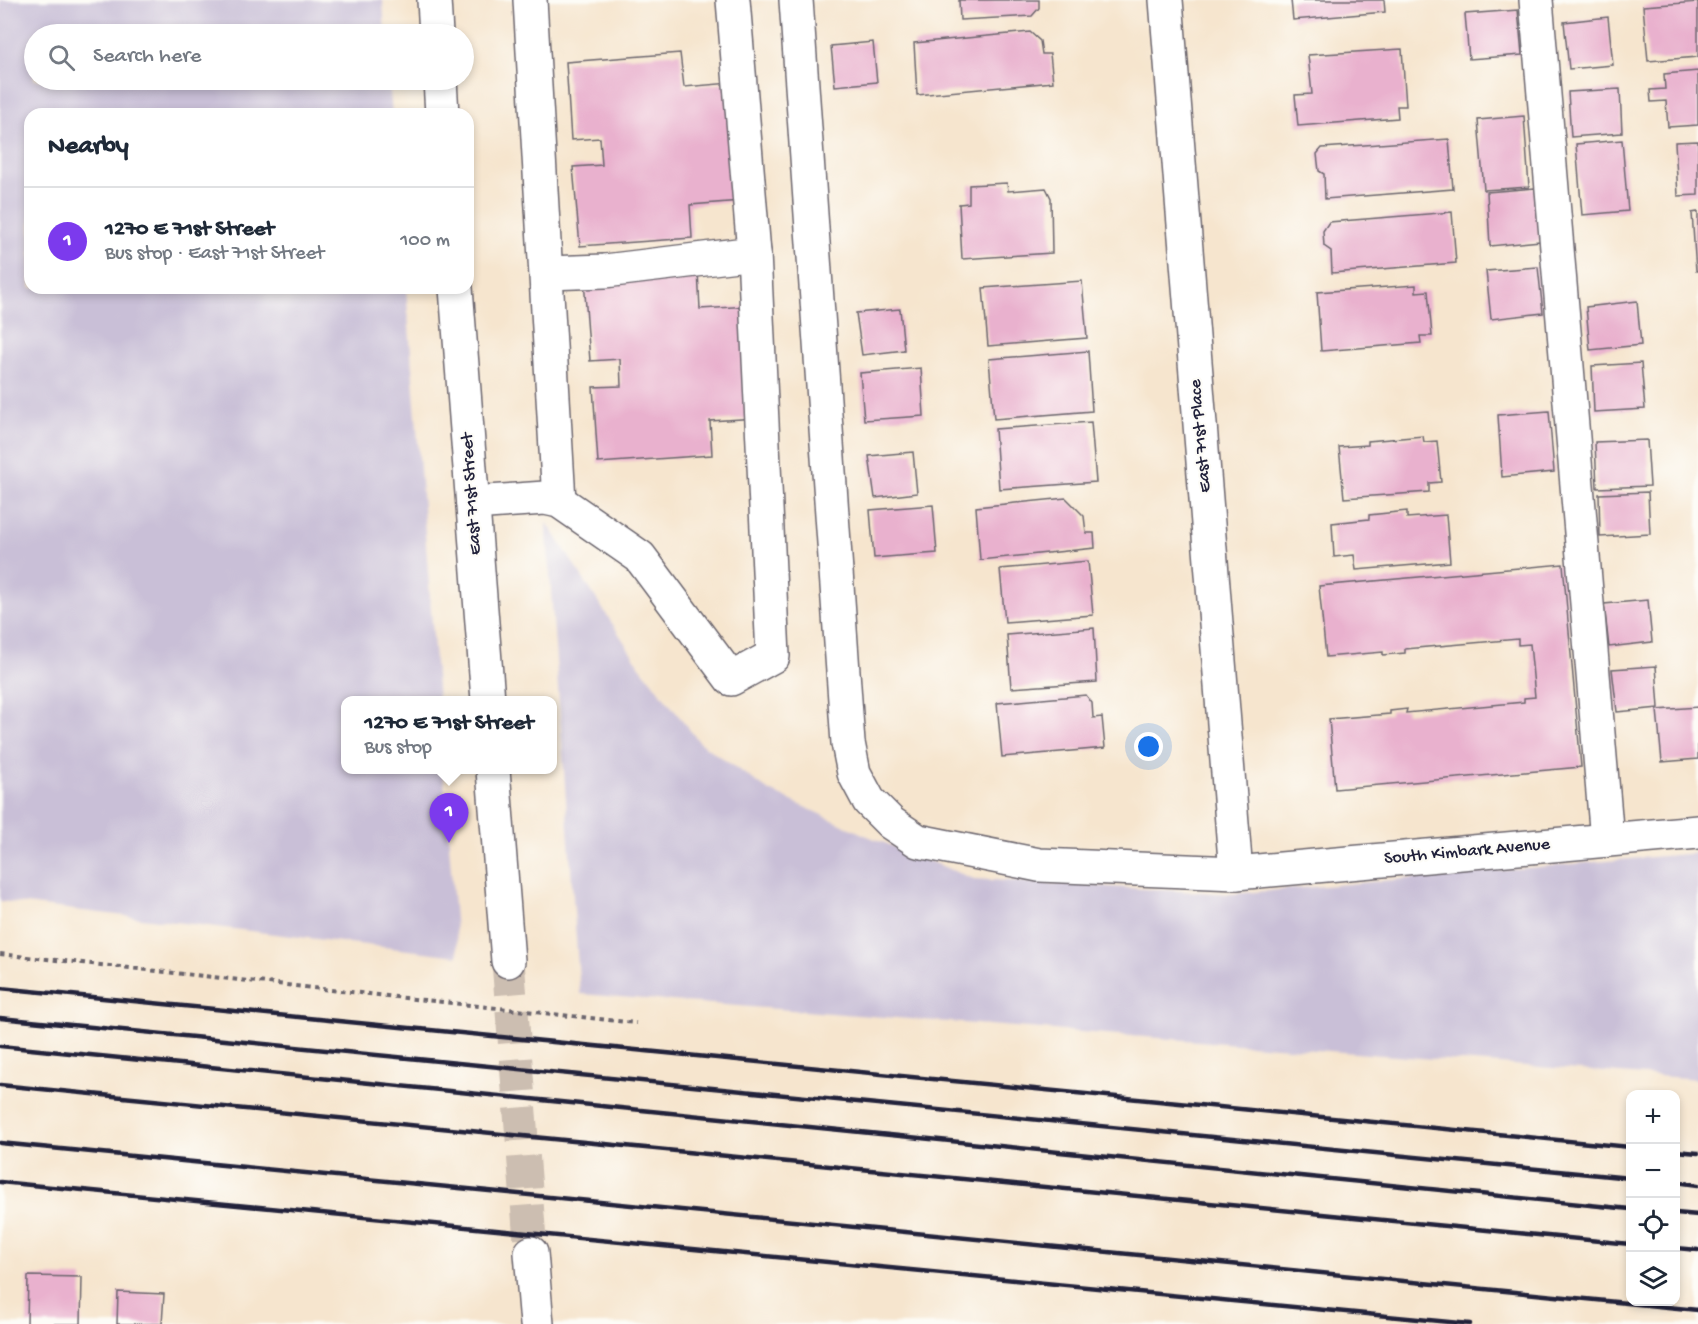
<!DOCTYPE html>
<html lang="en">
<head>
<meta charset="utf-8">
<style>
  body { margin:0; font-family:"Gochi Hand",sans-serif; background:#f6f6f7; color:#1f2937 }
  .controls { position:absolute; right:18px; bottom:18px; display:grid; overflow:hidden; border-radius:12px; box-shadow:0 3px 9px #0003 }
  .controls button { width:54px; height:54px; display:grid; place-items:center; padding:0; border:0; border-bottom:2px solid #e0e1e3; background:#fff; color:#1f2937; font:30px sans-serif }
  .you { position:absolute; left:1149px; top:747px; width:21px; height:21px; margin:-15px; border:4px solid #fff; border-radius:50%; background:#1a73e8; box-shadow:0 0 0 9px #1a73e833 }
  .badge { display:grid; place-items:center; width:39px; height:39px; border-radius:50%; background:#7c3aed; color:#fff; font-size:20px; font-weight:700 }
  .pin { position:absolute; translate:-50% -50px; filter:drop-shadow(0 2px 3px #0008) }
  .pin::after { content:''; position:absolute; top:32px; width:21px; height:18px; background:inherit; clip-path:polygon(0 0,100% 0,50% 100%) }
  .popup { position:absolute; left:341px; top:696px; width:216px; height:78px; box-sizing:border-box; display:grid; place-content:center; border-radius:12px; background:#fff; filter:drop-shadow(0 2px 4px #0005); font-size:20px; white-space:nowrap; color:#747a83 }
  .popup b { font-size:22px; color:#1f2937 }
  .popup::after { content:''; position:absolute; left:50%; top:100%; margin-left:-12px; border:12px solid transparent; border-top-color:#fff }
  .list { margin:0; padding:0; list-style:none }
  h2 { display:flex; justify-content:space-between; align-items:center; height:78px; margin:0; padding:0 24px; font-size:26px }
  h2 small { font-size:20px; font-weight:400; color:#747a83 }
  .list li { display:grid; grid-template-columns:39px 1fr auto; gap:18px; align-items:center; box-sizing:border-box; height:108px; padding:0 24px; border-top:2px solid #e0e1e3 }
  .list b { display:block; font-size:22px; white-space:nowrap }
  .list p { margin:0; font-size:20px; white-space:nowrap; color:#747a83 }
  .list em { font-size:20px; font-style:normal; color:#747a83 }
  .icon { flex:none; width:33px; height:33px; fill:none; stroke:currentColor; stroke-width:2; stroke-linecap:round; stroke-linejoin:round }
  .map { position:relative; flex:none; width:1698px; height:1324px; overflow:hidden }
  .search { position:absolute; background:#fff; box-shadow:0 3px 9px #0003; left:24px; top:24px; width:450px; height:66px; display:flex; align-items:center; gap:15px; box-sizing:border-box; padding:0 21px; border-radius:33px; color:#747a83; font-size:22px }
  .panel { position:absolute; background:#fff; box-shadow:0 3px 9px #0003; left:24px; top:108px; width:450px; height:186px; border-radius:18px }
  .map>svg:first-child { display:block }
  .industrial { fill:#c9bfd7 }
  .building { fill:#e9b1ce }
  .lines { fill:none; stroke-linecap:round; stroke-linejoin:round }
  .major-tunnel { stroke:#ccbeb1; stroke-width:33; stroke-dasharray:33 16; stroke-linecap:butt }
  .minor-casing { stroke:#6c666e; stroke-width:36 }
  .major-casing { stroke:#6c666e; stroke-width:36 }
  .path { stroke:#6c666e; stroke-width:4; stroke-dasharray:4.5 4.5; stroke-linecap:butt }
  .minor { stroke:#fff; stroke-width:33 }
  .major { stroke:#fff; stroke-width:33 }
  .rail { stroke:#22223b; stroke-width:4.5 }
  .labels { text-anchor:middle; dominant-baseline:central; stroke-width:4.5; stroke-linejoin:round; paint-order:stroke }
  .street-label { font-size:18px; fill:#22223b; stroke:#fdfcf7 }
</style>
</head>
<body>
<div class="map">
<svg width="1698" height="1324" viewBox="0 0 1698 1324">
  <rect width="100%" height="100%" fill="#fdfcf7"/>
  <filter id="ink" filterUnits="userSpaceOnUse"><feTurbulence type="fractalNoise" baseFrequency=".0167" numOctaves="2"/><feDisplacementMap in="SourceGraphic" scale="12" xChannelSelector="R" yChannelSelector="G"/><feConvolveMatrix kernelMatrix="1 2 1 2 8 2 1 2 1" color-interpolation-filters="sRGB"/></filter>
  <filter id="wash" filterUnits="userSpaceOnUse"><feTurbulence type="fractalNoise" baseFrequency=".008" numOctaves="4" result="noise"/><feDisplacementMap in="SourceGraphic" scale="24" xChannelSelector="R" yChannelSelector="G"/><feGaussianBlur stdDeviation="1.35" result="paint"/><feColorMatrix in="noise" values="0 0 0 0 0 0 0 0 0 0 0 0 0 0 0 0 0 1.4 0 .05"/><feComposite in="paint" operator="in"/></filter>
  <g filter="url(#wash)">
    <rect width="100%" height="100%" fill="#f6e5ce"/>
    <g class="industrial">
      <path d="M 0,0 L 383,0 L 385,34 L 34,34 L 34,80 L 389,80 L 392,114 L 30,114 L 30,288 L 406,288 L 438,700 L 346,700 L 346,770 L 443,770 L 458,956 L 0,901 Z"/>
      <path d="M 546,521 L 639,665 L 700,743 L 768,790 L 865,835 L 974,879 L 1232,894 L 1698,853 L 1698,1079 L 580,994 Z"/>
    </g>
    <g id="blocks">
      <g class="building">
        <path d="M 959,0 L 1039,0 L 1039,8 L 1032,16 L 960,20 Z"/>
        <path d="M 1291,0 L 1384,0 L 1385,12 L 1293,20 Z"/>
        <path d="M 1698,2 L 1698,57 L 1648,61 L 1643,6 Z"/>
        <path d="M 1518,10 L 1522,55 L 1469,59 L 1465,14 Z"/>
        <path d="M 1608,17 L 1613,65 L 1569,69 L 1564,22 Z"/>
        <path d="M 1030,32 L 1040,41 L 1042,54 L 1050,54 L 1053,82 L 917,95 L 914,43 Z"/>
        <path d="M 873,42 L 877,82 L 835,86 L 831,46 Z"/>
        <path d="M 1402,49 L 1406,106 L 1397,106 L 1398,118 L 1298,126 L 1295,95 L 1312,94 L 1308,55 Z"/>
        <path d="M 680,53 L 684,87 L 731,83 L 741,201 L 690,205 L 692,238 L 580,246 L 573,167 L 602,165 L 600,138 L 571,140 L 566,62 Z"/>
        <path d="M 1698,71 L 1698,125 L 1668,127 L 1666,101 L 1651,102 L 1650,90 L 1665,89 L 1664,74 Z"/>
        <path d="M 1620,89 L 1622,133 L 1571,137 L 1568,92 Z"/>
        <path d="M 1524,116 L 1529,187 L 1484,190 L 1478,120 Z"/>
        <path d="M 1449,139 L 1453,189 L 1325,199 L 1324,174 L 1319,171 L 1317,154 L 1322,148 Z"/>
        <path d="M 1622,140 L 1628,211 L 1582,215 L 1576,144 Z"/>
        <path d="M 1698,141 L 1698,195 L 1678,196 L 1675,142 Z"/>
        <path d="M 1007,183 L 1008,191 L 1046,188 L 1051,198 L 1052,253 L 962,259 L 959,204 L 969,203 L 969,185 Z"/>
        <path d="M 1535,188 L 1540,241 L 1490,246 L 1487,192 Z"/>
        <path d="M 1452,212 L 1456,263 L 1332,273 L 1331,251 L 1324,246 L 1323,231 L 1329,222 Z"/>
        <path d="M 1698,212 L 1698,271 L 1696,271 L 1692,213 Z"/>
        <path d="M 1538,267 L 1543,313 L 1491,319 L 1486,271 Z"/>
        <path d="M 698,271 L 700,309 L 750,306 L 757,418 L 710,421 L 712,455 L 598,463 L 593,387 L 621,386 L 620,359 L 590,361 L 584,280 Z"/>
        <path d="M 1082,281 L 1087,338 L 988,346 L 983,288 Z"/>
        <path d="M 1416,285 L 1416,292 L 1428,291 L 1432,336 L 1420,336 L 1421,343 L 1321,351 L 1317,292 Z"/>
        <path d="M 1637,301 L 1641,345 L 1590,350 L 1586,307 Z"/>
        <path d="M 900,309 L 904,350 L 862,355 L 856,313 Z"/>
        <path d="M 1088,351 L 1092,411 L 994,419 L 989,359 Z"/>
        <path d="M 1641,363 L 1645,409 L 1594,412 L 1592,366 Z"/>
        <path d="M 921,368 L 924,416 L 864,420 L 860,373 Z"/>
        <path d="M 1549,411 L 1554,472 L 1502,477 L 1498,415 Z"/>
        <path d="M 1091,422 L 1096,482 L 999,489 L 995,429 Z"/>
        <path d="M 1423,436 L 1424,442 L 1437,441 L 1441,482 L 1429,483 L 1429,492 L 1344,498 L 1339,447 L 1368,445 L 1368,441 Z"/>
        <path d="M 1647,440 L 1650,486 L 1597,488 L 1595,442 Z"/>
        <path d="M 913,452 L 917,493 L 875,498 L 869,456 Z"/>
        <path d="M 1648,492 L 1650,534 L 1600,537 L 1599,494 Z"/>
        <path d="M 1066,498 L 1084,516 L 1086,533 L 1094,533 L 1095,548 L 980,560 L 976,507 Z"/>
        <path d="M 933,505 L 937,553 L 874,558 L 870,510 Z"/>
        <path d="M 1407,511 L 1407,518 L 1446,515 L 1450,562 L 1356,570 L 1354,555 L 1334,557 L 1332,523 L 1369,519 L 1369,515 Z"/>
        <path d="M 1088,561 L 1093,615 L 1005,622 L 1000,569 Z"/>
        <path d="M 1563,564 L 1581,767 L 1335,789 L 1329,719 L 1390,714 L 1390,711 L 1407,709 L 1406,713 L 1524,702 L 1524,698 L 1535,697 L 1530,644 L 1518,645 L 1518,639 L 1405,649 L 1405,653 L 1383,655 L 1383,652 L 1326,657 L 1319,586 Z"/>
        <path d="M 1648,600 L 1652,642 L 1609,647 L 1604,604 Z"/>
        <path d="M 1094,628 L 1097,682 L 1011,688 L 1007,635 Z"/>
        <path d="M 1656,666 L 1659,708 L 1617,712 L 1612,669 Z"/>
        <path d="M 1086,695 L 1092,703 L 1093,718 L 1102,717 L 1105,748 L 1002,757 L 997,703 Z"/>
        <path d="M 1698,707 L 1698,759 L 1662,762 L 1657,710 Z"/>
        <path d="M 28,1276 L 82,1277 L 81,1324 L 27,1324 Z"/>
        <path d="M 118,1292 L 164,1294 L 162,1324 L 117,1324 Z"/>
      </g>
    </g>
  </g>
  <g filter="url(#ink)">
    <use href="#blocks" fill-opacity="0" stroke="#6c666e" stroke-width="1.5"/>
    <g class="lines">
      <path class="major-tunnel" d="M 508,961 L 531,1253"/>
      <defs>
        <g id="minor">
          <path d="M 530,0 L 559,501"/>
          <path d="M 796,0 L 848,743 L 854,773 L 869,801 L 891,823 L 918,841 L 1039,865 L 1236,873 L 1698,832"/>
          <path d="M 1166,0 L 1236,873"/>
          <path d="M 1536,0 L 1607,840"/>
          <path d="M 547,273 L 605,271 L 754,253 L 733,0"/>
          <path d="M 473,503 L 545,498 L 559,501 L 640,557 L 731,679 L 773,656 L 754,253"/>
        </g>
        <g id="major">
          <path d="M 434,0 L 436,34"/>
          <path d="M 440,80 L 442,114"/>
          <path d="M 456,288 L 488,700"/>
          <path d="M 493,770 L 508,961"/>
          <path d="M 531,1253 L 537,1324"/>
        </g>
      </defs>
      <use href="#minor" class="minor-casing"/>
      <use href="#major" class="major-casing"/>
      <path class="path" d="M 0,954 L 636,1023"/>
      <use href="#minor" class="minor"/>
      <use href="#major" class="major"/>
      <g class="rail">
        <path d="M 0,988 L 1630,1147"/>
        <path d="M 0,1018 L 1630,1178"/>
        <path d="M 0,1046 L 1630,1209"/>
        <path d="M 0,1085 L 1630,1244"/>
        <path d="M 0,1143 L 1698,1310"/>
        <path d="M 1676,1151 L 1698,1153"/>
        <path d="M 0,1182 L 1470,1324"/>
        <path d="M 1676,1182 L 1698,1185"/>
        <path d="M 1676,1213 L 1698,1215"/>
        <path d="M 1676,1248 L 1698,1250"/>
      </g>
    </g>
  </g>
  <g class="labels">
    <g class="street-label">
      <text transform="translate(1201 436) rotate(-95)">East 71st Place</text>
      <text transform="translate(472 494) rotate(-94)">East 71st Street</text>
      <text transform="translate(1467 852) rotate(-5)">South Kimbark Avenue</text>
    </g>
  </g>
</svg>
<div class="controls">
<button>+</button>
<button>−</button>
<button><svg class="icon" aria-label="locate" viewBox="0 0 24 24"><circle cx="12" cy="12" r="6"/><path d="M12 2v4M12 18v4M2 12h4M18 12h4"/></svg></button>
<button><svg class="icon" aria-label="layers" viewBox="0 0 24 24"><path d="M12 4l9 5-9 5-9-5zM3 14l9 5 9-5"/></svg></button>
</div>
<div class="you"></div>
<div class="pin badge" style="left:449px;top:843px">1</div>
<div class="popup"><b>1270 E 71st Street</b>Bus stop</div>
<div class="search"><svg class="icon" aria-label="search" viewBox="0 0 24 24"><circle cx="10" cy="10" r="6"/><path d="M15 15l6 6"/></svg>Search here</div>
<section class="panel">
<h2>Nearby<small></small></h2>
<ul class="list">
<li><span class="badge">1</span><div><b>1270 E 71st Street</b><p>Bus stop · East 71st Street</p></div><em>100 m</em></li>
</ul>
</section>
</div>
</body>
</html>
